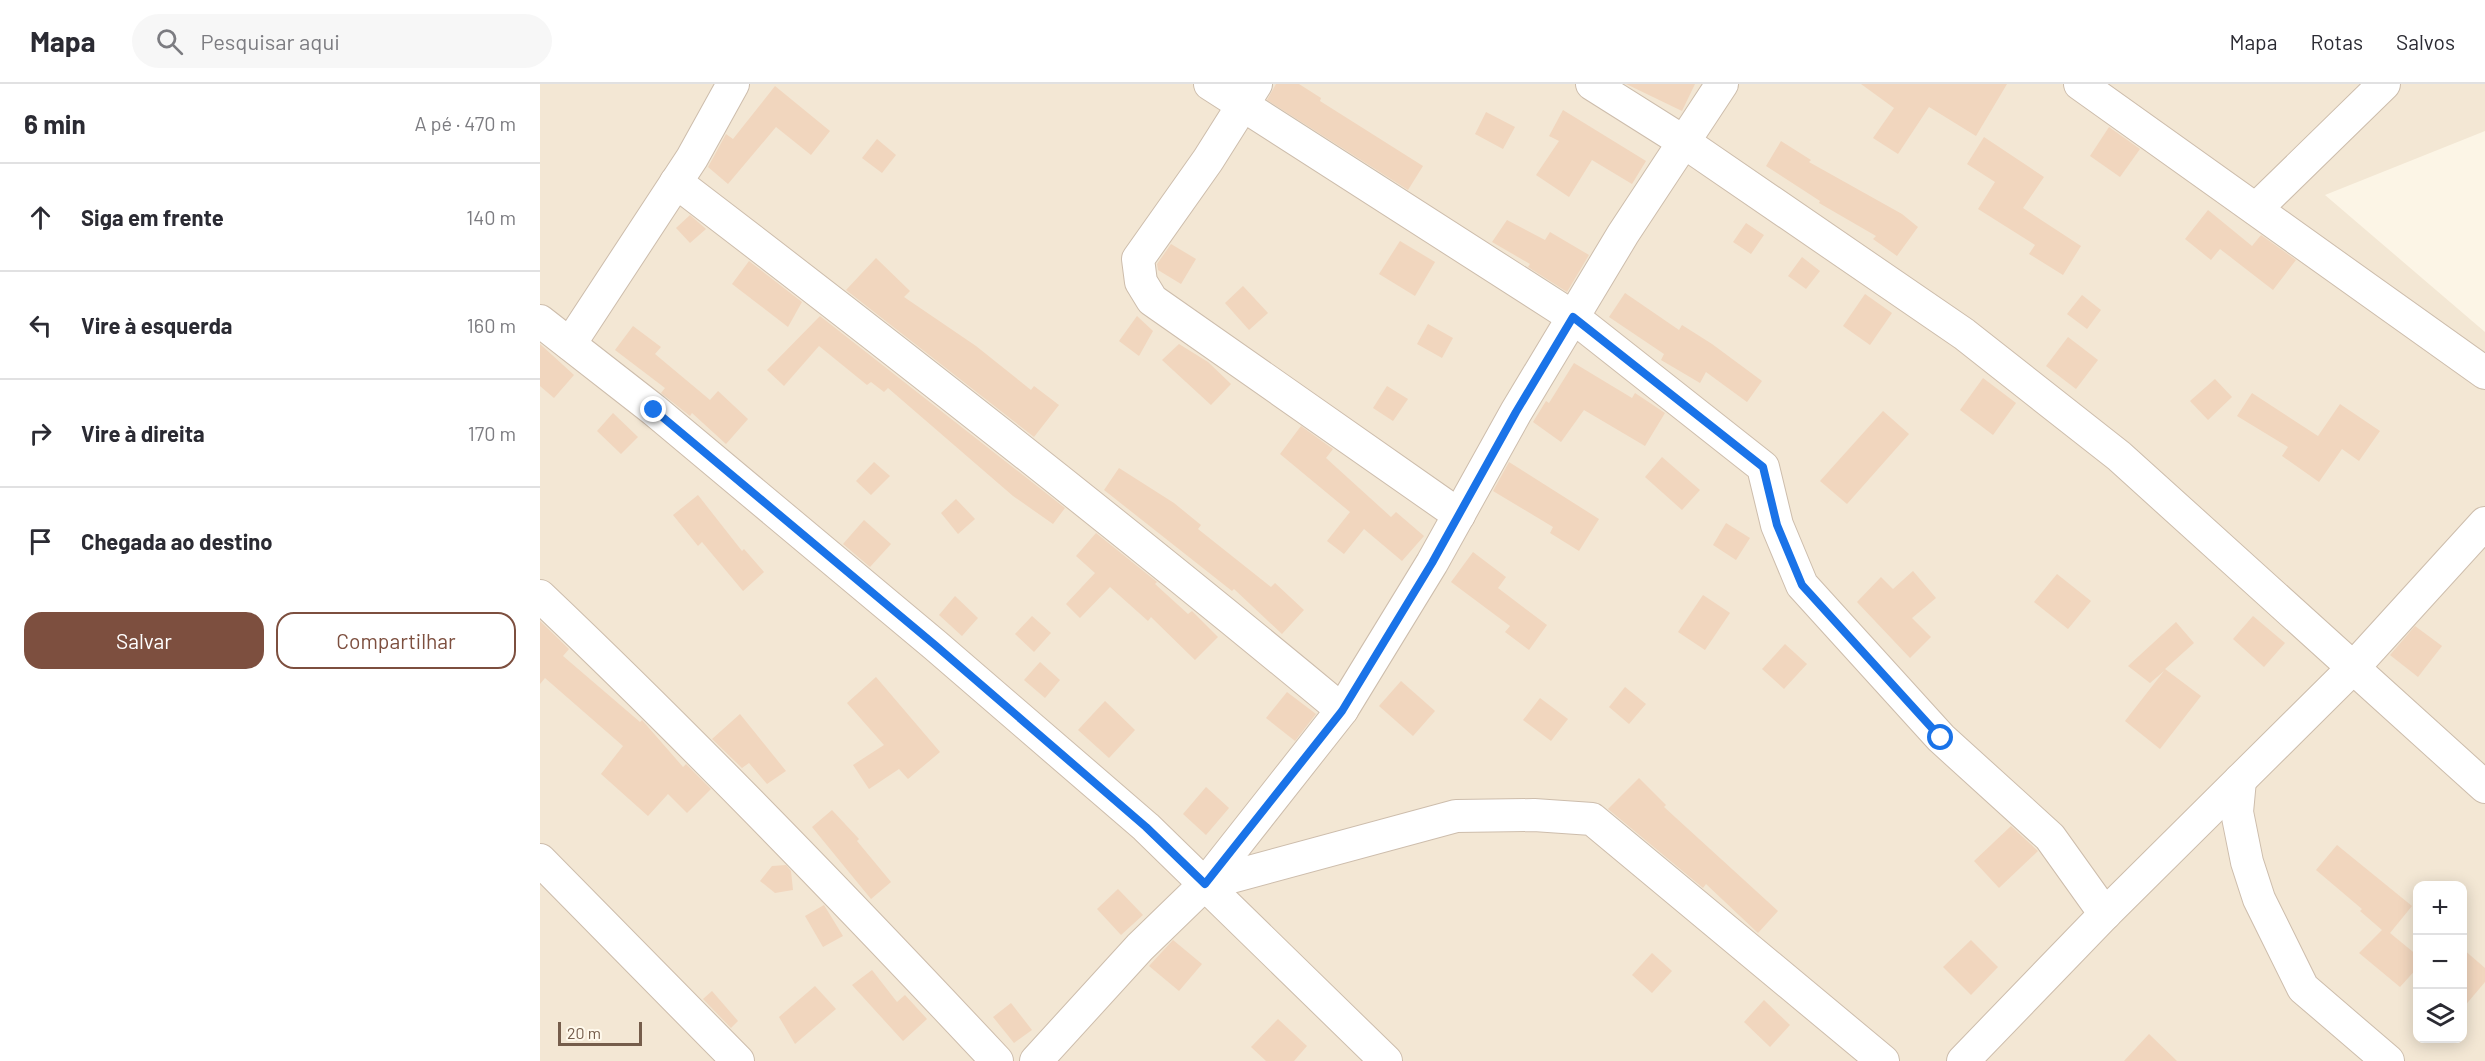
<!DOCTYPE html>
<html lang="pt">
<head>
<meta charset="utf-8">
<style>
  body { margin:0; font-family:Barlow,sans-serif; background:#f7f7f7; color:#2b2b33 }
  .controls { position:absolute; right:18px; bottom:18px; display:grid; overflow:hidden; border-radius:12px; box-shadow:0 3px 15px #0003 }
  .controls button { width:54px; height:54px; display:grid; place-items:center; padding:0; border:0; border-bottom:2px solid #e1e1e2; background:#fff; color:#2b2b33; font:30px sans-serif }
  .scale { position:absolute; left:18px; bottom:15px; width:84px; box-sizing:border-box; padding-left:6px; border:3px solid #755d4b; border-top:0; font-size:16px; line-height:21px; white-space:nowrap; color:#755d4b; -webkit-text-stroke:4px #fff9ec; paint-order:stroke }
  .stop { position:absolute; width:18px; height:18px; margin:-14px; border:4px solid #1a73e8; border-radius:50%; background:#fff }
  .stop.end { background:#1a73e8; border-color:#fff; box-shadow:0 2px 6px #0008 }
  .list { margin:0; padding:0; list-style:none }
  h2 { display:flex; justify-content:space-between; align-items:center; height:78px; margin:0; padding:0 24px; font-size:26px }
  h2 small { font-size:20px; font-weight:400; color:#7c7c81 }
  .list li { display:grid; grid-template-columns:39px 1fr auto; gap:18px; align-items:center; box-sizing:border-box; height:108px; padding:0 24px; border-top:2px solid #e1e1e2 }
  .list b { display:block; font-size:22px; white-space:nowrap }
  .list em { font-size:20px; font-style:normal; color:#7c7c81 }
  .actions { display:flex; gap:12px; padding:18px 24px }
  .actions a { flex:1; padding:14px 0; border:2px solid #7d4f3f; border-radius:18px; text-align:center; font-size:21px; color:#7d4f3f }
  .actions .main { background:#7d4f3f; color:#fff }
  .icon { flex:none; width:33px; height:33px; fill:none; stroke:currentColor; stroke-width:2; stroke-linecap:round; stroke-linejoin:round }
  .map { position:relative; flex:none; width:1945px; height:977px; overflow:hidden }
  header { display:flex; align-items:center; gap:36px; box-sizing:border-box; height:84px; padding:0 30px; background:#fff; border-bottom:2px solid #e1e1e2 }
  header strong { font-size:28px }
  nav { display:flex; gap:33px; margin-inline-start:auto; font-size:21px }
  .search { width:420px; height:54px; background:#f7f7f7; display:flex; align-items:center; gap:15px; box-sizing:border-box; padding:0 21px; border-radius:33px; color:#7c7c81; font-size:22px }
  main { display:flex }
  aside { flex:1; background:#fff }
  .map>svg:first-child { display:block }
  .residential { fill:#f3e7d4; fill-rule:evenodd }
  .building { fill:#f1d6be }
  .lines { fill:none; stroke-linecap:round; stroke-linejoin:round }
  .street-casing { stroke:#cdbdac; stroke-width:34 }
  .street { stroke:#fff; stroke-width:32 }
  .route { stroke:#1a73e8; stroke-width:8 }
</style>
</head>
<body>
<header>
<strong>Mapa</strong>
<div class="search"><svg class="icon" aria-label="search" viewBox="0 0 24 24"><circle cx="10" cy="10" r="6"/><path d="M15 15l6 6"/></svg>Pesquisar aqui</div>
<nav><a>Mapa</a><a>Rotas</a><a>Salvos</a></nav>
</header>
<main>
<aside>
<h2>6 min<small>A pé · 470 m</small></h2>
<ul class="list">
<li><svg class="icon" aria-label="ahead" viewBox="0 0 24 24"><path d="M12 20V5M6 11l6-6 6 6"/></svg><div><b>Siga em frente</b></div><em>140 m</em></li>
<li><svg class="icon" aria-label="left" viewBox="0 0 24 24"><path d="M17 20v-9H6M10 6l-5 5 5 5"/></svg><div><b>Vire à esquerda</b></div><em>160 m</em></li>
<li><svg class="icon" aria-label="right" viewBox="0 0 24 24"><path d="M7 20v-9h11M14 6l5 5-5 5"/></svg><div><b>Vire à direita</b></div><em>170 m</em></li>
<li><svg class="icon" aria-label="arrive" viewBox="0 0 24 24"><path d="M6 21V4h12l-3 4 3 4H6"/></svg><div><b>Chegada ao destino</b></div></li>
</ul>
<div class="actions"><a class="main">Salvar</a><a>Compartilhar</a></div>
</aside>
<div class="map">
<svg width="1945" height="977" viewBox="0 0 1945 977">
  <rect width="100%" height="100%" fill="#fcf5e6"/>
  <path class="residential" d="M 0,0 L 1945,0 L 1945,47 L 1785,111 L 1945,248 L 1945,977 L 0,977 ZM 1878,802 L 1922,802 L 1922,954 L 1878,954 Z"/>
  <g class="building">
    <path d="M 736,0 L 759,0 L 781,14 L 780,17 L 883,82 L 868,106 L 727,16 Z"/>
    <path d="M 1086,0 L 1155,0 L 1142,27 Z"/>
    <path d="M 1321,0 L 1467,0 L 1436,52 L 1389,23 L 1358,70 L 1333,54 L 1354,24 Z"/>
    <path d="M 235,2 L 290,47 L 271,71 L 236,43 L 188,100 L 168,83 L 186,50 L 193,55 Z"/>
    <path d="M 1023,26 L 1106,77 L 1092,100 L 1052,76 L 1029,113 L 996,91 L 1019,57 L 1009,52 Z"/>
    <path d="M 946,28 L 975,43 L 963,65 L 935,50 Z"/>
    <path d="M 1569,43 L 1600,65 L 1580,93 L 1550,72 Z"/>
    <path d="M 1444,53 L 1504,93 L 1483,124 L 1541,162 L 1523,191 L 1489,170 L 1495,161 L 1438,125 L 1455,98 L 1427,80 Z"/>
    <path d="M 337,55 L 356,71 L 342,89 L 322,74 Z"/>
    <path d="M 1241,57 L 1271,76 L 1269,78 L 1362,130 L 1378,143 L 1357,172 L 1333,155 L 1336,152 L 1279,119 L 1280,117 L 1226,82 Z"/>
    <path d="M 1668,126 L 1712,162 L 1721,151 L 1756,176 L 1733,206 L 1680,165 L 1671,176 L 1645,155 Z"/>
    <path d="M 150,131 L 166,145 L 150,159 L 136,144 Z"/>
    <path d="M 967,136 L 1005,156 L 1010,148 L 1049,171 L 1027,208 L 988,183 L 990,180 L 952,158 Z"/>
    <path d="M 1206,139 L 1224,151 L 1211,170 L 1193,158 Z"/>
    <path d="M 860,157 L 895,178 L 875,212 L 839,190 Z"/>
    <path d="M 631,160 L 656,175 L 641,200 L 618,186 L 617,180 Z"/>
    <path d="M 1262,173 L 1280,187 L 1266,205 L 1248,192 Z"/>
    <path d="M 336,174 L 370,207 L 364,213 L 436,262 L 491,306 L 494,302 L 519,321 L 494,353 L 306,206 Z"/>
    <path d="M 209,177 L 262,218 L 248,243 L 192,200 Z"/>
    <path d="M 703,202 L 728,229 L 709,246 L 685,219 Z"/>
    <path d="M 1085,209 L 1139,246 L 1142,241 L 1172,260 L 1222,297 L 1207,318 L 1166,288 L 1160,299 L 1121,276 L 1124,270 L 1069,233 Z"/>
    <path d="M 1325,210 L 1352,229 L 1330,261 L 1303,242 Z"/>
    <path d="M 1542,211 L 1561,226 L 1547,245 L 1527,230 Z"/>
    <path d="M 280,232 L 525,424 L 513,440 L 473,412 L 348,304 L 344,308 L 331,298 L 327,301 L 279,262 L 244,302 L 227,286 Z"/>
    <path d="M 597,232 L 613,247 L 599,272 L 579,257 Z"/>
    <path d="M 888,240 L 913,254 L 902,274 L 877,260 Z"/>
    <path d="M 93,242 L 121,263 L 115,270 L 170,316 L 178,307 L 208,335 L 186,360 L 152,329 L 150,332 L 121,309 L 125,304 L 75,266 Z"/>
    <path d="M 1528,253 L 1558,276 L 1536,305 L 1506,282 Z"/>
    <path d="M 0,260 L 34,291 L 14,314 L 0,302 Z"/>
    <path d="M 639,260 L 668,278 L 691,300 L 671,321 L 622,276 Z"/>
    <path d="M 1034,279 L 1092,314 L 1095,309 L 1125,329 L 1105,362 L 1044,326 L 1021,358 L 993,338 L 1006,317 L 1009,319 Z"/>
    <path d="M 1443,294 L 1476,319 L 1453,351 L 1420,326 Z"/>
    <path d="M 1675,295 L 1692,313 L 1668,336 L 1650,317 Z"/>
    <path d="M 847,302 L 868,315 L 853,337 L 833,324 Z"/>
    <path d="M 1712,309 L 1778,352 L 1800,320 L 1840,347 L 1819,377 L 1802,365 L 1779,398 L 1742,372 L 1748,363 L 1697,332 Z"/>
    <path d="M 1343,327 L 1369,350 L 1307,420 L 1280,397 Z"/>
    <path d="M 73,329 L 98,353 L 81,370 L 57,347 Z"/>
    <path d="M 761,342 L 793,365 L 786,374 L 851,433 L 856,428 L 884,452 L 862,477 L 824,445 L 804,470 L 787,457 L 810,428 L 740,370 Z"/>
    <path d="M 1122,373 L 1160,406 L 1142,426 L 1105,393 Z"/>
    <path d="M 334,378 L 350,392 L 331,411 L 316,397 Z"/>
    <path d="M 969,378 L 1059,435 L 1039,467 L 1010,449 L 1013,443 L 953,407 Z"/>
    <path d="M 579,384 L 634,419 L 661,441 L 658,445 L 731,503 L 735,499 L 764,526 L 742,550 L 694,505 L 692,507 L 564,406 Z"/>
    <path d="M 158,411 L 202,467 L 204,465 L 224,488 L 203,507 L 162,458 L 158,462 L 133,431 Z"/>
    <path d="M 416,415 L 435,435 L 418,450 L 401,429 Z"/>
    <path d="M 324,436 L 351,460 L 330,483 L 303,460 Z"/>
    <path d="M 1186,439 L 1210,454 L 1196,476 L 1173,461 Z"/>
    <path d="M 556,449 L 617,498 L 615,500 L 648,530 L 652,527 L 678,553 L 655,576 L 611,533 L 608,537 L 570,503 L 540,534 L 526,520 L 555,489 L 536,472 Z"/>
    <path d="M 933,468 L 966,493 L 958,504 L 1007,541 L 989,566 L 965,548 L 970,542 L 911,498 Z"/>
    <path d="M 1373,487 L 1396,514 L 1372,534 L 1391,553 L 1370,574 L 1317,518 L 1341,493 L 1353,505 Z"/>
    <path d="M 1517,490 L 1551,517 L 1528,545 L 1494,518 Z"/>
    <path d="M 1163,511 L 1190,529 L 1165,566 L 1138,548 Z"/>
    <path d="M 415,512 L 438,534 L 422,552 L 399,531 Z"/>
    <path d="M 492,532 L 511,549 L 494,568 L 475,550 Z"/>
    <path d="M 1713,532 L 1745,559 L 1724,583 L 1693,555 Z"/>
    <path d="M 0,537 L 29,565 L 23,572 L 100,638 L 102,636 L 143,683 L 146,680 L 171,705 L 147,729 L 128,710 L 108,732 L 61,690 L 83,662 L 5,594 L 0,600 Z"/>
    <path d="M 1636,538 L 1654,559 L 1625,585 L 1661,612 L 1620,665 L 1585,637 L 1624,587 L 1610,599 L 1588,582 Z"/>
    <path d="M 1875,542 L 1902,562 L 1878,593 L 1850,571 Z"/>
    <path d="M 1245,560 L 1267,580 L 1244,605 L 1222,585 Z"/>
    <path d="M 500,578 L 520,596 L 505,614 L 484,596 Z"/>
    <path d="M 336,593 L 400,668 L 368,695 L 359,685 L 329,705 L 313,681 L 344,661 L 307,619 Z"/>
    <path d="M 861,597 L 895,627 L 873,652 L 839,622 Z"/>
    <path d="M 1085,603 L 1106,620 L 1089,640 L 1069,623 Z"/>
    <path d="M 747,608 L 776,630 L 755,657 L 726,634 Z"/>
    <path d="M 1000,614 L 1028,635 L 1011,657 L 983,636 Z"/>
    <path d="M 565,617 L 595,646 L 569,674 L 538,646 Z"/>
    <path d="M 200,630 L 246,687 L 227,700 L 209,679 L 202,684 L 172,655 Z"/>
    <path d="M 1099,694 L 1126,721 L 1124,723 L 1238,827 L 1218,849 L 1166,800 L 1163,804 L 1068,725 Z"/>
    <path d="M 666,703 L 689,724 L 666,751 L 643,730 Z"/>
    <path d="M 292,726 L 319,755 L 317,757 L 351,798 L 331,815 L 272,743 Z"/>
    <path d="M 1471,742 L 1498,767 L 1459,804 L 1434,777 Z"/>
    <path d="M 1797,761 L 1872,822 L 1850,849 L 1878,872 L 1878,883 L 1860,903 L 1819,869 L 1842,846 L 1820,827 L 1822,825 L 1776,786 Z"/>
    <path d="M 246,781 L 251,787 L 253,806 L 235,809 L 220,797 L 232,782 Z"/>
    <path d="M 578,805 L 603,831 L 581,851 L 557,825 Z"/>
    <path d="M 284,821 L 303,852 L 283,863 L 265,832 Z"/>
    <path d="M 633,856 L 662,880 L 639,907 L 609,882 Z"/>
    <path d="M 1431,856 L 1458,883 L 1431,911 L 1403,883 Z"/>
    <path d="M 1923,865 L 1945,884 L 1945,898 L 1923,924 Z"/>
    <path d="M 1112,869 L 1132,887 L 1112,909 L 1092,891 Z"/>
    <path d="M 332,886 L 357,918 L 365,911 L 387,935 L 363,957 L 312,901 Z"/>
    <path d="M 275,902 L 296,925 L 255,960 L 239,933 Z"/>
    <path d="M 172,907 L 198,937 L 191,944 L 163,915 Z"/>
    <path d="M 1224,916 L 1250,941 L 1230,963 L 1204,938 Z"/>
    <path d="M 471,919 L 492,946 L 474,959 L 453,933 Z"/>
    <path d="M 738,935 L 767,962 L 754,977 L 726,977 L 711,963 Z"/>
    <path d="M 1609,950 L 1637,977 L 1584,977 Z"/>
  </g>
  <g class="lines">
    <defs>
      <g id="street">
        <path d="M 670,0 L 1033,233 L 1223,383 L 1237,441 L 1262,501 L 1401,654 L 1510,753 L 1565,830"/>
        <path d="M 716,0 L 668,76 L 598,175 L 601,198 L 612,216 L 919,431"/>
        <path d="M 1052,0 L 1144,58 L 1424,250 L 1579,372 L 1945,703"/>
        <path d="M 1540,0 L 1945,289"/>
        <path d="M 136,98 C 361,270 584,445 802,626"/>
        <path d="M 1716,125 L 1844,0"/>
        <path d="M 0,237 L 114,326 L 395,561 L 606,743 L 846,977"/>
        <path d="M 30,260 L 152,74 L 193,0"/>
        <path d="M 0,512 C 158,662 308,818 457,977"/>
        <path d="M 1700,696 L 1697,728 L 1707,778 L 1719,815 L 1763,904 L 1848,977"/>
        <path d="M 0,776 L 198,977"/>
        <path d="M 665,800 L 916,732 L 994,731 L 1052,735 L 1343,977"/>
        <path d="M 496,977 L 600,863 L 665,800 L 802,626 L 892,479 L 976,328 L 1083,150 L 1182,0"/>
        <path d="M 1423,977 L 1565,830 L 1813,584 L 1945,439"/>
      </g>
    </defs>
    <use href="#street" class="street-casing"/>
    <use href="#street" class="street"/>
  </g>
  <g class="lines">
    <path class="route" d="M 114,326 L 395,561 L 606,743 L 665,800 L 802,627 L 892,479 L 976,328 L 1033,233 L 1223,383 L 1237,441 L 1262,501 L 1401,654"/>
  </g>
</svg>
<div class="controls">
<button>+</button>
<button>−</button>
<button><svg class="icon" aria-label="layers" viewBox="0 0 24 24"><path d="M12 4l9 5-9 5-9-5zM3 14l9 5 9-5"/></svg></button>
</div>
<div class="scale">20 m</div>
<div class="stop" style="left:1401px;top:654px"></div>
<div class="stop end" style="left:114px;top:326px"></div>
</div>
</main>
</body>
</html>
